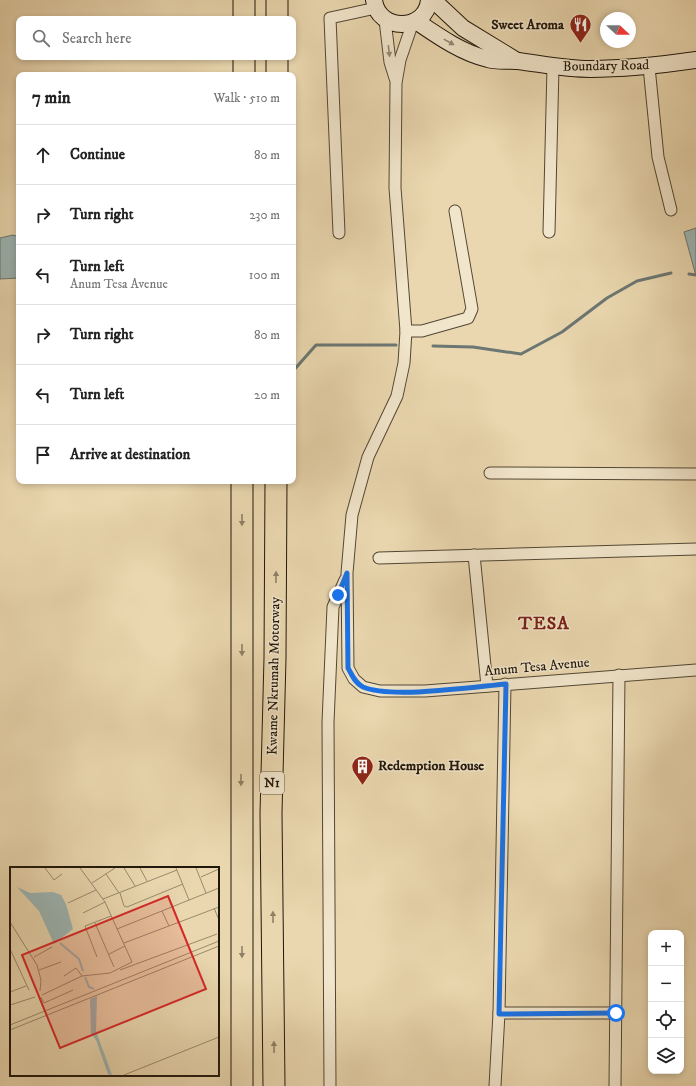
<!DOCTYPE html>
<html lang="en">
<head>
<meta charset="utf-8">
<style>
  body { margin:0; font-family:"IM FELL DW Pica",serif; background:#f2f2f2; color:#222 }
  .controls { position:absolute; right:12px; bottom:12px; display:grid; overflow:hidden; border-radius:8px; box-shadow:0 2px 6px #0003 }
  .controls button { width:36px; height:36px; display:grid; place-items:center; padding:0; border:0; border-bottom:1px solid #e0e0e0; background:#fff; color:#222; font:20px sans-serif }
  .compass { position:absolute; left:600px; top:12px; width:36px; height:36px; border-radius:50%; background:#fff; box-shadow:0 2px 6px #0003; rotate:112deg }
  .stop { position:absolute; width:12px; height:12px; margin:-9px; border:3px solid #1a73e8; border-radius:50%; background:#fff }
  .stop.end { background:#1a73e8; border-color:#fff; box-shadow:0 1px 4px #0008 }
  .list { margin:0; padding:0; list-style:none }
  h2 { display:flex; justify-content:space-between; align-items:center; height:52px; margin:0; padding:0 16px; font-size:17px }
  h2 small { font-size:13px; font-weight:400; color:#767676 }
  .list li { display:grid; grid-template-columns:26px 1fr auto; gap:12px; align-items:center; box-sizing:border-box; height:60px; padding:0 16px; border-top:1px solid #e0e0e0 }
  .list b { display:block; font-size:15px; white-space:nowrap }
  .list p { margin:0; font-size:13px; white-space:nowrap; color:#767676 }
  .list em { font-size:13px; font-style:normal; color:#767676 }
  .icon { flex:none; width:22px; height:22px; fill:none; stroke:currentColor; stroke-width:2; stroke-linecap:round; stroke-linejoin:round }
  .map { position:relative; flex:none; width:696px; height:1086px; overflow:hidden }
  .search { position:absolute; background:#fff; box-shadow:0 2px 6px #0003; left:16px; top:16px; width:280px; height:44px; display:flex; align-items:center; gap:10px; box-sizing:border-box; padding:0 14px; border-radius:8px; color:#767676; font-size:15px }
  .panel { position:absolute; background:#fff; box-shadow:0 2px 6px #0003; left:16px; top:72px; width:280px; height:412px; border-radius:8px }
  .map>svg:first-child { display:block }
  .water { fill:#9db7b6; stroke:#6b7772 }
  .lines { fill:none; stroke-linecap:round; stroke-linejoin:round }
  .stream { stroke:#6b7772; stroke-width:3 }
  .minor-casing { stroke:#524734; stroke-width:13 }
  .secondary-casing { stroke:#20170b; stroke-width:18 }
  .motorway-casing { stroke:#20170b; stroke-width:23 }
  .minor { stroke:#f1e5cb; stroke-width:11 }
  .secondary { stroke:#f1e5cb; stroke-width:16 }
  .motorway { stroke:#ead7af; stroke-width:21 }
  .oneway { fill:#938875 }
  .oneway2 { fill:#8f8165 }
  .route { stroke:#1a73e8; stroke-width:5 }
  .labels { text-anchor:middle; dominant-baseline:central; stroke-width:3; stroke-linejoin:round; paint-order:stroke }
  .shield { fill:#f1e5cb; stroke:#5f5545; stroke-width:1 }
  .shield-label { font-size:13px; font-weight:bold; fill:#20170b }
  .poi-label { font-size:14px; font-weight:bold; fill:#20170b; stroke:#f1e5cb; text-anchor:end }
  .street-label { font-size:14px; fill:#20170b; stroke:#f1e5cb }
  .district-label { font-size:18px; font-weight:bold; letter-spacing:1px; fill:#7a1f14; stroke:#f1e5cb }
  .inset-river { fill:none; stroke:#9db7b6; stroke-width:2 }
  .inset-road { fill:none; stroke:#998a6d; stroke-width:1 }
  .view { fill:#d62828; fill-opacity:0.15; stroke:#d62828; stroke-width:2 }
  .inset-edge { fill:none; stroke:#20170b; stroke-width:2 }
</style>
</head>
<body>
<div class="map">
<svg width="696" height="1086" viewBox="0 0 696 1086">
  <rect width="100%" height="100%" fill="#ead7af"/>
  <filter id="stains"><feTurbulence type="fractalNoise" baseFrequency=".005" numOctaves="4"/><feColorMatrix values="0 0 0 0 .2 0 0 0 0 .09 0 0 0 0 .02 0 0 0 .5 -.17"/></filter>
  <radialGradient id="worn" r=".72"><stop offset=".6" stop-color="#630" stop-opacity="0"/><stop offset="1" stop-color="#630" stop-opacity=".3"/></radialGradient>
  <g class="water">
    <path d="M 696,228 L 696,276 L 684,232 Z"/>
    <path d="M 13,235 L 19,237 L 19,278 L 0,279 L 0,238 Z"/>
  </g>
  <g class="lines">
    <g class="stream">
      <path d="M 689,274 L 696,275"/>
      <path d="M 433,346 L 473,347 L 521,354 L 562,332 L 607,298 L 637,281 L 671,273"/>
      <path d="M 293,371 L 316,345 L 396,345"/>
    </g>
    <defs>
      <g id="minor">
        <path d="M 385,20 L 390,62 L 395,78"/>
        <path d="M 413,22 L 400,60 L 396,83 L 395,188 L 406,331 L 404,363 L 397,396 L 368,457 L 352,515 L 347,573 L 348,668 L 354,679 L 363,687 L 380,691 L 425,691 L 696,670"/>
        <path d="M 649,67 L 658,157 L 671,210"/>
        <path d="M 549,232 L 553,67"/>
        <path d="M 339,233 L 330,18 L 376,8"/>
        <path d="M 406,331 L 422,331 L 468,318 L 472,309 L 455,211"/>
        <path d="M 490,473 L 696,474"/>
        <path d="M 474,555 L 487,686"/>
        <path d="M 379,558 L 696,549"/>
        <path d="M 499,1013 L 615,1013"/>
        <path d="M 330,1086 L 328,722 L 333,607 L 345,580"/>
        <path d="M 495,1086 L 499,1013 L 505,684"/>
        <path d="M 615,1086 L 619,675"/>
      </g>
      <g id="secondary">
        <path d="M 374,0 C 378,32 426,32 429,0"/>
        <path d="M 433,0 L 463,28 L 517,61"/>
        <path d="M 416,21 C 438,36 462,53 488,59 C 498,62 508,60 518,61 C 542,64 566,69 590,69 C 626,69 661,65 696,60"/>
      </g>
      <g id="motorway">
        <path d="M 244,19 L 244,0"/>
        <path d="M 277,19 L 277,0"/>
        <path d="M 244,75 L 244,57"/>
        <path d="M 277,75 L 277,57"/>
        <path d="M 242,1086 L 242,481"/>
        <path d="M 274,1086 L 271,813 L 275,658 L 276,481"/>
      </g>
    </defs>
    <use href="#minor" class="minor-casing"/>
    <use href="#secondary" class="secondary-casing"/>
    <use href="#motorway" class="motorway-casing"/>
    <use href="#minor" class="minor"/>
    <use href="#secondary" class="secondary"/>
    <use href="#motorway" class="motorway"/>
  </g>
  <defs><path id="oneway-solid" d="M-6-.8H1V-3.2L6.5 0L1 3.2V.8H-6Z"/></defs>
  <g class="oneway">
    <use href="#oneway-solid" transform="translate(449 42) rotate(29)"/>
    <use href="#oneway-solid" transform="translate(389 51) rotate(83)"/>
  </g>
  <g class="oneway2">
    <use href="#oneway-solid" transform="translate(242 520) rotate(90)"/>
    <use href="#oneway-solid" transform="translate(276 577) rotate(-89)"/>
    <use href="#oneway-solid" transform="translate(242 650) rotate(90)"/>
    <use href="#oneway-solid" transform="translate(241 780) rotate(90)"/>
    <use href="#oneway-solid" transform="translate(273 917) rotate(-91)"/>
    <use href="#oneway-solid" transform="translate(242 952) rotate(90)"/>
    <use href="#oneway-solid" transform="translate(274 1047) rotate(-91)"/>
  </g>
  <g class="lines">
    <path class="route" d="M 338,595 L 347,573 L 348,668 C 352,675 355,683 363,687 C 391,699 473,687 506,684 L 499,1014 L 616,1013"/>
  </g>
  <defs>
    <symbol id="restaurant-pin" viewBox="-11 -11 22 30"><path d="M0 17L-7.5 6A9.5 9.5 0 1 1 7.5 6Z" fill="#8f2418" stroke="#f1e5cb"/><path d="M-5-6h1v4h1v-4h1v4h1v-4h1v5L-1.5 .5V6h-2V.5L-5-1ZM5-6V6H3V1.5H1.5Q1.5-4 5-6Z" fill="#fff"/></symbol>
    <symbol id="building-pin" viewBox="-11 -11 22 30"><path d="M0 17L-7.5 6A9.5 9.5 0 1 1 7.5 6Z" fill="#8f2418" stroke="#f1e5cb"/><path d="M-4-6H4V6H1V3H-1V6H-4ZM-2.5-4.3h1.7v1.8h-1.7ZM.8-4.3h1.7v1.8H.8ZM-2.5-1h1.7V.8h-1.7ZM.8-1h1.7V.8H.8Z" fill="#fff"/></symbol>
  </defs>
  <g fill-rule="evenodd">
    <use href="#restaurant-pin" x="568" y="12" width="25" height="34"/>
    <use href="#building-pin" x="350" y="754" width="25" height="34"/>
  </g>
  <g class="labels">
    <rect class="shield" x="260" y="772" width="24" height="22" rx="3"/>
    <g class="shield-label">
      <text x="272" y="783">N1</text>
    </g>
    <g class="poi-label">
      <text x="564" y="25">Sweet Aroma</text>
      <text x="378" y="766" text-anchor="start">Redemption House</text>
    </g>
    <g class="street-label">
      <text transform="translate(606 66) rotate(-1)">Boundary Road</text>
      <text transform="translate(537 667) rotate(-5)">Anum Tesa Avenue</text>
      <text transform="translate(274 676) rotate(-89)">Kwame Nkrumah Motorway</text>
    </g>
    <g class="district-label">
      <text x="544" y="624">TESA</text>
    </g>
  </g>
  <g transform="translate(10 867)">
    <rect width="209" height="209" fill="#ead7af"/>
    <path d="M 7,20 L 20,26 L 43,25 L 51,28 L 56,37 L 63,62 L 44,77 L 29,44 ZM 87,129 L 86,164 L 102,208 L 98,207 L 86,173 L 81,167 L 80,132 Z" fill="#9db7b6"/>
    <path class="inset-river" d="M 50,76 L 69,92 L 73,104M 75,110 L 79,120 L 84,122"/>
    <path class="inset-road" d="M 35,1 L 44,13 L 52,7M 114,1 L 125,19M 130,1 L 137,14M 166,1 L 179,33M 186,1 L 196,26M 96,7 L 109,26M 191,10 L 209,2M 82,16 L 105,1M 110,26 L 114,39 L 117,40 L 173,17M 93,32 L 167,3M 58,36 L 86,23M 204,41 L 209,53M 152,44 L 159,59M 73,46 L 95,35M 0,55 L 27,98 L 31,113 L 30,124M 85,56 L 104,100M 107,62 L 209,21M 114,76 L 209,40M 0,82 L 19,123M 99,87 L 115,79M 24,90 L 42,80M 87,90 L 75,59 L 101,49M 29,103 L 51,95M 110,103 L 207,67M 54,109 L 66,101 L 72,109M 0,125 L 16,119M 32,128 L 72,109 L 100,106 L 122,95 L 95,35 L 70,1M 31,130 L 34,136 L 63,123M 0,138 L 25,130M 0,158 L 209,74M 0,163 L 209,79M 114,208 L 209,170"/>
    <path class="view" d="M 158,29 L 196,122 L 50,181 L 12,88 Z"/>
    <rect width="209" height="209" class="inset-edge"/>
  </g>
  <rect width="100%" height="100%" filter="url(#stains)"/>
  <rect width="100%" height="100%" fill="url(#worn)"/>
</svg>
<div class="controls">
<button>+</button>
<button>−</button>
<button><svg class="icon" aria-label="locate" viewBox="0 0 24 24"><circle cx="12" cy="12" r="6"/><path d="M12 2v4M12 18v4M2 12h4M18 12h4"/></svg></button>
<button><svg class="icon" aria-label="layers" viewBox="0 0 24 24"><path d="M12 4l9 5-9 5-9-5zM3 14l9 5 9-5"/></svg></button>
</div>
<svg class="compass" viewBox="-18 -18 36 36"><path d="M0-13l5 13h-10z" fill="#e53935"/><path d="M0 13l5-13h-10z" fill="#767676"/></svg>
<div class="stop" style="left:616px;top:1013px"></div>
<div class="stop end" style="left:338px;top:595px"></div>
<div class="search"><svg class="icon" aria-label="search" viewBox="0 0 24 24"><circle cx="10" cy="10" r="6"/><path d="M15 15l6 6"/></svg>Search here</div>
<section class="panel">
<h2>7 min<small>Walk · 510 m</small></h2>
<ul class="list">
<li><svg class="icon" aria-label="ahead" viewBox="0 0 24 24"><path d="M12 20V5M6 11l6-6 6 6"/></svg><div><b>Continue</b></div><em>80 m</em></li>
<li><svg class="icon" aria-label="right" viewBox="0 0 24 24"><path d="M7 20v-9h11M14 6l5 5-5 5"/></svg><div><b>Turn right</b></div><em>230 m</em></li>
<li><svg class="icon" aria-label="left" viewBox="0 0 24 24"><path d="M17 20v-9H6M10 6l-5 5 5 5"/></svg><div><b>Turn left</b><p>Anum Tesa Avenue</p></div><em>100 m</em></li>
<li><svg class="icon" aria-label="right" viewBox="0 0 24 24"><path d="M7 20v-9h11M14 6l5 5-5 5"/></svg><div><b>Turn right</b></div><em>80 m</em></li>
<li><svg class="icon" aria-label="left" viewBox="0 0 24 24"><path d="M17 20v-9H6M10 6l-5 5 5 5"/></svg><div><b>Turn left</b></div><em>20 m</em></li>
<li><svg class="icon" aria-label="arrive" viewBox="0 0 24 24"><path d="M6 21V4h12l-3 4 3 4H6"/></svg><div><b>Arrive at destination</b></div></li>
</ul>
</section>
</div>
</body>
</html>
